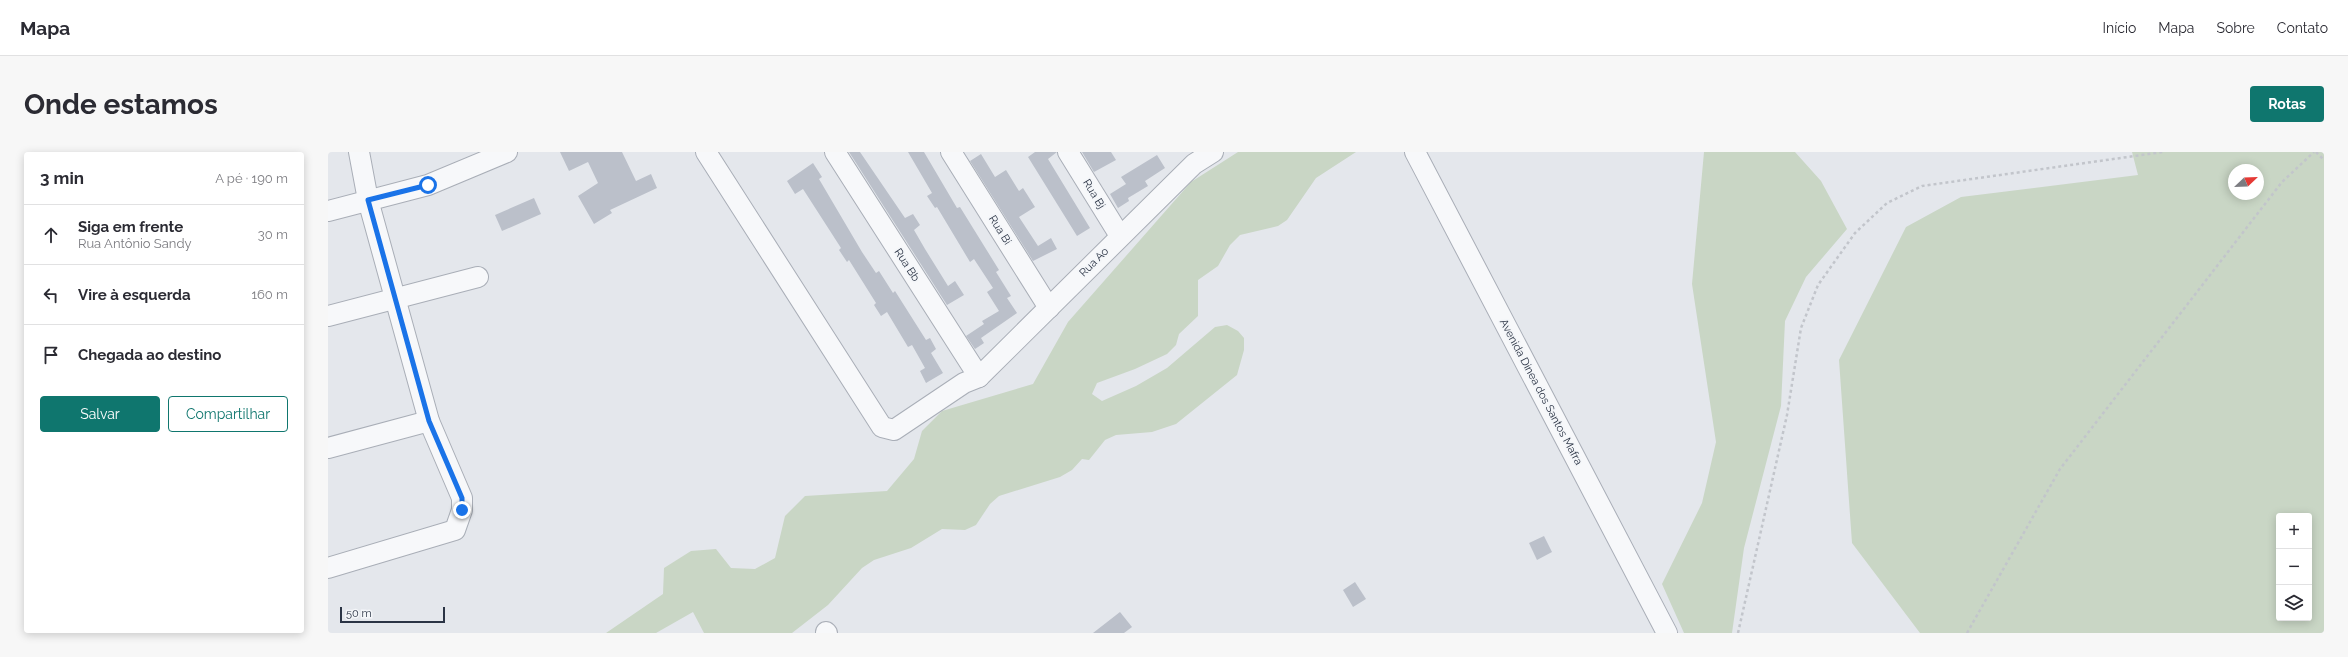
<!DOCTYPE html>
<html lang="pt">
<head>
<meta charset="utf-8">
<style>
  body { margin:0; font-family:Raleway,sans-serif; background:#f7f7f7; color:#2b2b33 }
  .controls { position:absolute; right:12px; bottom:12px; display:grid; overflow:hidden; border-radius:4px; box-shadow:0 2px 10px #0003 }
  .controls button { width:36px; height:36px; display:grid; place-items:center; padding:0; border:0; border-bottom:1px solid #e1e1e2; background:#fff; color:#2b2b33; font:20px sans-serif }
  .compass { position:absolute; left:1900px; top:12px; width:36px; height:36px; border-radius:50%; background:#fff; box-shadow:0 2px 10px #0003; rotate:67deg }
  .scale { position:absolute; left:12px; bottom:10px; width:105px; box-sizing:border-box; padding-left:4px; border:2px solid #2b3445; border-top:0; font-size:11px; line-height:14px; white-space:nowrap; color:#2b3445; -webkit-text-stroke:3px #f4f6f9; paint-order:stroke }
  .stop { position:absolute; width:12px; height:12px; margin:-9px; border:3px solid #1a73e8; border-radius:50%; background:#fff }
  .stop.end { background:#1a73e8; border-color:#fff; box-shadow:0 1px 4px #0008 }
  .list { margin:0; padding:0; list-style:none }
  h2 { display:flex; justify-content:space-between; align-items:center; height:52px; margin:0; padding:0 16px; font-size:17px }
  h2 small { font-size:13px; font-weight:400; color:#7c7c81 }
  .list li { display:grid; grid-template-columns:26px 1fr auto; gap:12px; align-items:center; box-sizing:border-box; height:60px; padding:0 16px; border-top:1px solid #e1e1e2 }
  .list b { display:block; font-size:15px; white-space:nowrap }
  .list p { margin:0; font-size:13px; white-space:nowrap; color:#7c7c81 }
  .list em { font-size:13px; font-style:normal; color:#7c7c81 }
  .actions { display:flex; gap:8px; padding:12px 16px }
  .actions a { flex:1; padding:9px 0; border:1px solid #0f766e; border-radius:4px; text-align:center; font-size:14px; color:#0f766e }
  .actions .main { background:#0f766e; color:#fff }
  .icon { flex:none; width:22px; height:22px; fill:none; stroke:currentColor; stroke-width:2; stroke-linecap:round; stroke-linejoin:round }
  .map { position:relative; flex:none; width:1996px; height:481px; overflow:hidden; border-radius:4px }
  header { display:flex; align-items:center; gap:24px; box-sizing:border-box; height:56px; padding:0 20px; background:#fff; border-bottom:1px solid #e1e1e2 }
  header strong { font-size:19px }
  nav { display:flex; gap:22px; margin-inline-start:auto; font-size:14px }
  .intro { display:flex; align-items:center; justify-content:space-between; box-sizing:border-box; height:96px; padding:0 24px }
  h1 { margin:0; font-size:28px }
  .button { padding:10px 18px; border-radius:4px; background:#0f766e; color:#fff; font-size:14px; font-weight:700 }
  main { display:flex; gap:24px; padding:0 24px }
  aside { flex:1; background:#fff; border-radius:4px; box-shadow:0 2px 10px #0003 }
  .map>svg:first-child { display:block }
  .green { fill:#c9d6c5; fill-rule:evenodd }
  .building { fill:#bbc0ca }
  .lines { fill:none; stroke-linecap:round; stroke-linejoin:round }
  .minor-casing { stroke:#a9aeb7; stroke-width:22 }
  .path { stroke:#c2c5cb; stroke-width:2.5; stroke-dasharray:3 3; stroke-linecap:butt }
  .minor { stroke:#f7f8fa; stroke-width:20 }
  .route { stroke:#1a73e8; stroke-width:5 }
  .labels { text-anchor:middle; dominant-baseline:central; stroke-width:3.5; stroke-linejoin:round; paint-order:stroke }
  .street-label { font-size:11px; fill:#2b3445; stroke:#f4f6f9 }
</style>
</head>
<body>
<header>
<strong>Mapa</strong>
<nav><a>Início</a><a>Mapa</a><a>Sobre</a><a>Contato</a></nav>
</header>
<div class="intro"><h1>Onde estamos</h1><a class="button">Rotas</a></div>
<main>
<aside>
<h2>3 min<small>A pé · 190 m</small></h2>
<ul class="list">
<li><svg class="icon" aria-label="ahead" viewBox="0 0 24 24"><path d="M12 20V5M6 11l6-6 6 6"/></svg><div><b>Siga em frente</b><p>Rua Antônio Sandy</p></div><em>30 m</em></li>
<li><svg class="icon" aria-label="left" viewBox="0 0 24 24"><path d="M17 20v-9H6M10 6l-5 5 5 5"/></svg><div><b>Vire à esquerda</b></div><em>160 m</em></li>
<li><svg class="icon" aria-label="arrive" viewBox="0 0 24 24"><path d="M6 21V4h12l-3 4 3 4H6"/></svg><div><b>Chegada ao destino</b></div></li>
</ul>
<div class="actions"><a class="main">Salvar</a><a>Compartilhar</a></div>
</aside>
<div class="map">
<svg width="1996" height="481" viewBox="0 0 1996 481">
  <rect width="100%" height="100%" fill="#e4e7ec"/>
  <g class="green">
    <path d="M 910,0 L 1028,0 L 988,26 L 959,68 L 950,74 L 912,83 L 902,93 L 890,114 L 870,128 L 870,164 L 851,182 L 848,193 L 839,202 L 807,217 L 769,231 L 764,242 L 774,249 L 808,234 L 839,216 L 887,175 L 899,173 L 910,179 L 916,186 L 916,198 L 909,223 L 848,272 L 824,280 L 788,283 L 777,288 L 761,308 L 754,307 L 744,318 L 732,325 L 671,344 L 662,352 L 648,373 L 637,378 L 614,377 L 583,396 L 546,408 L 534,416 L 500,453 L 464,481 L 376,481 L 365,460 L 328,481 L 278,481 L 335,442 L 336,416 L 363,399 L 388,397 L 403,416 L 427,417 L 447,406 L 457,364 L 477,344 L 559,339 L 586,307 L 594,279 L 614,259 L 705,232 L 740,170 L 863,30 Z"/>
    <path d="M 1376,0 L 1467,0 L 1493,29 L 1519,77 L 1478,125 L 1457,169 L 1453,254 L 1416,396 L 1404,481 L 1356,481 L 1334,432 L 1374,351 L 1388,290 L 1364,132 Z"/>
    <path d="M 1804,0 L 1996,0 L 1996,481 L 1592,481 L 1524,391 L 1511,208 L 1578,75 L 1633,45 L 1810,23 ZM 1906,18 L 1930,18 L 1930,42 L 1906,42 ZM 1951,364 L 1981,364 L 1981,466 L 1951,466 Z"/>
  </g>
  <g class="building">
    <path d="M 232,0 L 294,0 L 308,29 L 323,22 L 329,36 L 282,58 L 284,61 L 266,72 L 250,44 L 270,31 L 260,10 L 241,19 Z"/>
    <path d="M 521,0 L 532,0 L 577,66 L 585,62 L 592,73 L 586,78 L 597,97 L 620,134 L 627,129 L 636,143 L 619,153 Z"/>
    <path d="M 580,0 L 596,0 L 629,56 L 632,55 L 671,118 L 668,120 L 683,144 L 679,146 L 689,161 L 653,186 L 656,191 L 647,197 L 638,184 L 656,172 L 654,169 L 671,159 L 659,140 L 665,136 L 646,107 L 642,110 L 609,55 L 607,56 L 599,44 L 604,41 Z"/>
    <path d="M 707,0 L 729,0 L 720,7 L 762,76 L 749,84 L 700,5 Z"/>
    <path d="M 754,0 L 783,0 L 788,8 L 766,20 Z"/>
    <path d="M 653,2 L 667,25 L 678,18 L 691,39 L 695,36 L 707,55 L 691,65 L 710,94 L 723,86 L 729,97 L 705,109 L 642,9 Z"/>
    <path d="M 829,3 L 837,16 L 817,29 L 820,34 L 800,46 L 801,49 L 790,56 L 782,42 L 798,32 L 793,25 Z"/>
    <path d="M 485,11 L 494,25 L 491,27 L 534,100 L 548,121 L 551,119 L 565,141 L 567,139 L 598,188 L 602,186 L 608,197 L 603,201 L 615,221 L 598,231 L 592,219 L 597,216 L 584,193 L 580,195 L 559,160 L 553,164 L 546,153 L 548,151 L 521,108 L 519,110 L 511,98 L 513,96 L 475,37 L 467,42 L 459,29 Z"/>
    <path d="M 206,46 L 213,62 L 174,79 L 167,63 Z"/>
    <path d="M 1216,384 L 1224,400 L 1209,408 L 1201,391 Z"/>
    <path d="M 1027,430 L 1038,447 L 1025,455 L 1015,438 Z"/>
    <path d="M 792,460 L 804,475 L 796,481 L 765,481 Z"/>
  </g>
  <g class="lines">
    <defs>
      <g id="minor">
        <path d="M 378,0 L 554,275 L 566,278 L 636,231 L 651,225 L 866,12 L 885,0"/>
        <path d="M 507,0 L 651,225"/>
        <path d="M 623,0 L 721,156"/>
        <path d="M 740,0 L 792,84"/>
        <path d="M 1087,0 L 1339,481"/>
        <path d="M 0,59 L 100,33 L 179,0"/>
        <path d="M 0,164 L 150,125"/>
        <path d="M 0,296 L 101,269"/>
        <path d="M 0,416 L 127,378 L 134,358 L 134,346 L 101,269 L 40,48 L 31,0"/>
        <path d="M 498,480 L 499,481"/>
      </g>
    </defs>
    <use href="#minor" class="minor-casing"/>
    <g class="path">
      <path d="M 1988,0 L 1996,8"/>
      <path d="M 1410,481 L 1459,263 L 1473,176 L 1490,133 L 1527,81 L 1559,51 L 1594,34 L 1835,0"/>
      <path d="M 1639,481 L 1732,317 L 1954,30 L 1986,0"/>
    </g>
    <use href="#minor" class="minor"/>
  </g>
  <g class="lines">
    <path class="route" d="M 100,33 L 40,48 L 101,269 L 134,346 L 134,358"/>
  </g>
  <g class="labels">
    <g class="street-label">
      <text transform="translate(766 42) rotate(59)">Rua Bj</text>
      <text transform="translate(672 78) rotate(58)">Rua Bi</text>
      <text transform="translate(766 110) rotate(-45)">Rua Ao</text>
      <text transform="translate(579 113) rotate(57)">Rua Bb</text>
      <text transform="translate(1213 240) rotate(62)">Avenida Dinea dos Santos Mafra</text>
    </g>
  </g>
</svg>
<div class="controls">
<button>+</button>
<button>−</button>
<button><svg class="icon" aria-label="layers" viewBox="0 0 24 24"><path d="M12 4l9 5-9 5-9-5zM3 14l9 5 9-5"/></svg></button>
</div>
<svg class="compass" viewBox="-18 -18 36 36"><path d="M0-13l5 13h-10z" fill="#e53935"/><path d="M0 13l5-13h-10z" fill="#7c7c81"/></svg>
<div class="scale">50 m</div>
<div class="stop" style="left:100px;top:33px"></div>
<div class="stop end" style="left:134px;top:358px"></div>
</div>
</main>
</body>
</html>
